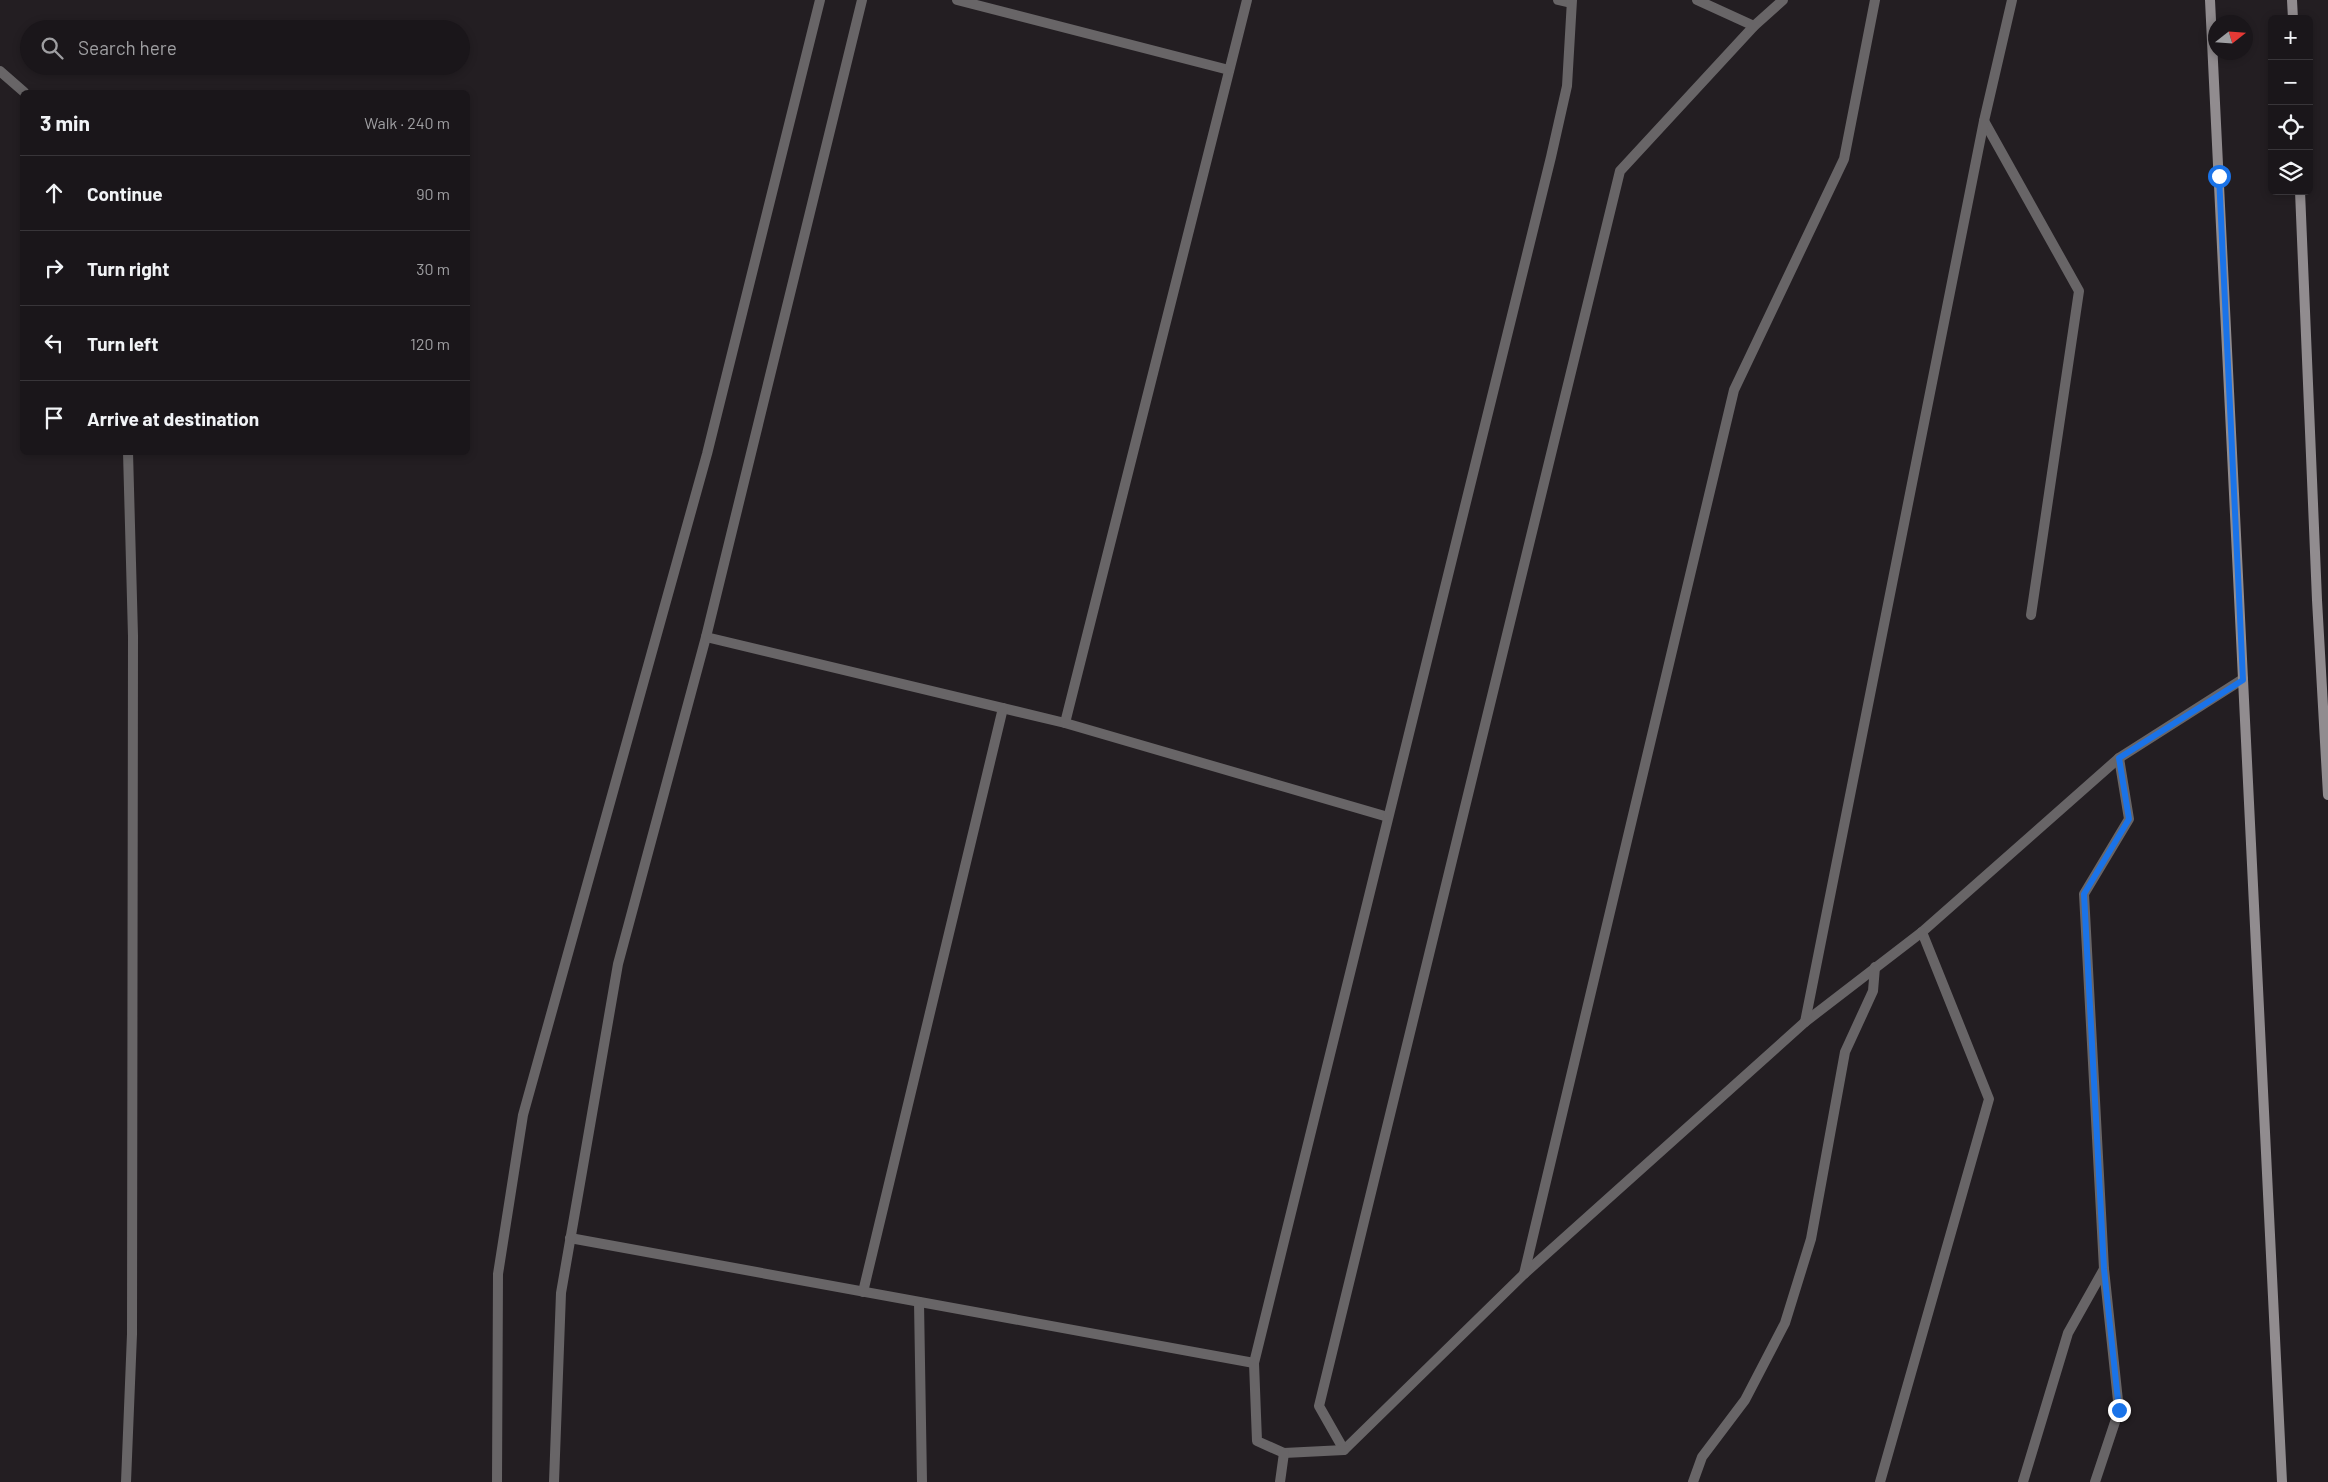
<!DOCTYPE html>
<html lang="en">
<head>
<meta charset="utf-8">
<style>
  body { margin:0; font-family:Barlow,sans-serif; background:#231f23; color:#f1f3f6 }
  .controls { position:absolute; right:15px; top:15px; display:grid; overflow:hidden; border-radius:8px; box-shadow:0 2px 8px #0003 }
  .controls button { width:45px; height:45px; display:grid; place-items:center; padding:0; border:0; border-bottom:1px solid #383539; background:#1a161a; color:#f1f3f6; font:25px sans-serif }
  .compass { position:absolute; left:2208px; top:15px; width:45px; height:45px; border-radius:50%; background:#1a161a; box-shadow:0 2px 8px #0003; rotate:73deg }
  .stop { position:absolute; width:15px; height:15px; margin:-11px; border:4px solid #1a73e8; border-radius:50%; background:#fff }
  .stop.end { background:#1a73e8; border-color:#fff; box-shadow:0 1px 5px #0008 }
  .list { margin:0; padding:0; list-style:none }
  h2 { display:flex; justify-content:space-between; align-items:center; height:65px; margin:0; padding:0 20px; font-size:21px }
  h2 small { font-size:16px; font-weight:400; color:#9f9fa2 }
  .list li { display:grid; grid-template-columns:32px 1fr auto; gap:15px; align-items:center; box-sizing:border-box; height:75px; padding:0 20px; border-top:1px solid #383539 }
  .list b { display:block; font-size:19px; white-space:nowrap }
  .list em { font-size:16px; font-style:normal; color:#9f9fa2 }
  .icon { flex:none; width:28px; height:28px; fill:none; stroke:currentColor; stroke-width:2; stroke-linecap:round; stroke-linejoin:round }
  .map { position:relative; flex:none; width:2328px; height:1482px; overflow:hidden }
  .search { position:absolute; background:#1a161a; box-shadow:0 2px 8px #0003; left:20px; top:20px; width:450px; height:55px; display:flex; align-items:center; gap:12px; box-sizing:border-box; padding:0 18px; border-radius:28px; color:#9f9fa2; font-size:19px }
  .panel { position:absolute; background:#1a161a; box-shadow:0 2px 8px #0003; left:20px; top:90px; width:450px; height:365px; border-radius:8px }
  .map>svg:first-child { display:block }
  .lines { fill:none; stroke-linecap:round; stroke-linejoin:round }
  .street { stroke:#686567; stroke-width:10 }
  .secondary { stroke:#918c8f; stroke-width:10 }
  .route { stroke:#1a73e8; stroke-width:6 }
</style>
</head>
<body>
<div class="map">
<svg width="2328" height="1482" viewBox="0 0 2328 1482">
  <rect width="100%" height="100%" fill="#231e22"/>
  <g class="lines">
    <g class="street">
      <path d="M 957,0 L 1229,70"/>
      <path d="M 1558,0 L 1571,3"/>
      <path d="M 1697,0 L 1754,26"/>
      <path d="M 1783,0 L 1754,26 L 1620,171 L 1319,1406 L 1344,1450 L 1524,1274 L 1805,1022 L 1922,932 L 2119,758 L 2243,679"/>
      <path d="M 0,71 L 24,92"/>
      <path d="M 1984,121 L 2079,291 L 2031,615"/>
      <path d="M 706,637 L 1065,723 L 1388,817"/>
      <path d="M 1065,723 L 1247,0"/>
      <path d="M 1805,1022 L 1984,121 L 2012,0"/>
      <path d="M 570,1238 L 1254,1363"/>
      <path d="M 1524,1274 L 1734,390 L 1844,159 L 1875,0"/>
      <path d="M 863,1292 L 1003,708"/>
      <path d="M 919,1302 L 922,1482"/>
      <path d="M 1344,1450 L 1284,1453 L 1257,1441 L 1254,1363 L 1551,157 L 1567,86 L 1572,0"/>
      <path d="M 126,1482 L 132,1334 L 133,636 L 128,452"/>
      <path d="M 497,1482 L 498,1274 L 523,1115 L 707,454 L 820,0"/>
      <path d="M 554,1482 L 561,1293 L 618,964 L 706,637 L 862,0"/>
      <path d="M 1280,1482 L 1284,1453"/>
      <path d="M 1693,1482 L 1702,1457 L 1745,1400 L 1785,1323 L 1811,1239 L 1845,1052 L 1873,991 L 1875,967"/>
      <path d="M 1880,1482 L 1989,1099 L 1922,932"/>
      <path d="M 2023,1482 L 2068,1333 L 2104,1269"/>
      <path d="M 2095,1482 L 2119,1410 L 2104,1269 L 2084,894 L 2129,819 L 2119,758"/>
    </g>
    <g class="secondary">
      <path d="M 2210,0 L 2282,1482"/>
      <path d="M 2292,0 L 2293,19"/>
      <path d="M 2300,191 L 2317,600 L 2328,795"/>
    </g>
  </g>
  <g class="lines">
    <path class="route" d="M 2119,1410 L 2104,1269 L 2084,894 L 2129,819 L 2119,758 L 2243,680 L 2219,176"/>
  </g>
</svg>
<div class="controls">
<button>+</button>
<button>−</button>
<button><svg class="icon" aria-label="locate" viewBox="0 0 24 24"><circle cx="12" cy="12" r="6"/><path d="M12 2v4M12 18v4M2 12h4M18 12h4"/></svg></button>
<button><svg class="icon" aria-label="layers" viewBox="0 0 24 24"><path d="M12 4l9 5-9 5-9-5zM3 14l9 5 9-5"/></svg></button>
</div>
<svg class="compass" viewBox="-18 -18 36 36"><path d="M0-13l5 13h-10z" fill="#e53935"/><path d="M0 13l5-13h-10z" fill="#9f9fa2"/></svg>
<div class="stop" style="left:2219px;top:176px"></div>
<div class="stop end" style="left:2119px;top:1410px"></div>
<div class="search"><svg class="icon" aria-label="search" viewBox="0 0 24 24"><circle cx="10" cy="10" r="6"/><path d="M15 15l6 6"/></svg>Search here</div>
<section class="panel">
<h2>3 min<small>Walk · 240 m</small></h2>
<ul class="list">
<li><svg class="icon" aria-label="ahead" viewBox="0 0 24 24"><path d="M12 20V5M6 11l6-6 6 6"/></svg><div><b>Continue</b></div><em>90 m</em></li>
<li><svg class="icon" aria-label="right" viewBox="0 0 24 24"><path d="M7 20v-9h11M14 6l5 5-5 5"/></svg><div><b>Turn right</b></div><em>30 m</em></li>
<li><svg class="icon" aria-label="left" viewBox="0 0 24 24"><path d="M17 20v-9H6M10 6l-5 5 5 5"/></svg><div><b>Turn left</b></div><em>120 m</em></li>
<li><svg class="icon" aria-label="arrive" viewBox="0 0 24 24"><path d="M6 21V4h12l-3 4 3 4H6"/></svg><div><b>Arrive at destination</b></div></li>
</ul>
</section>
</div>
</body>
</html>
